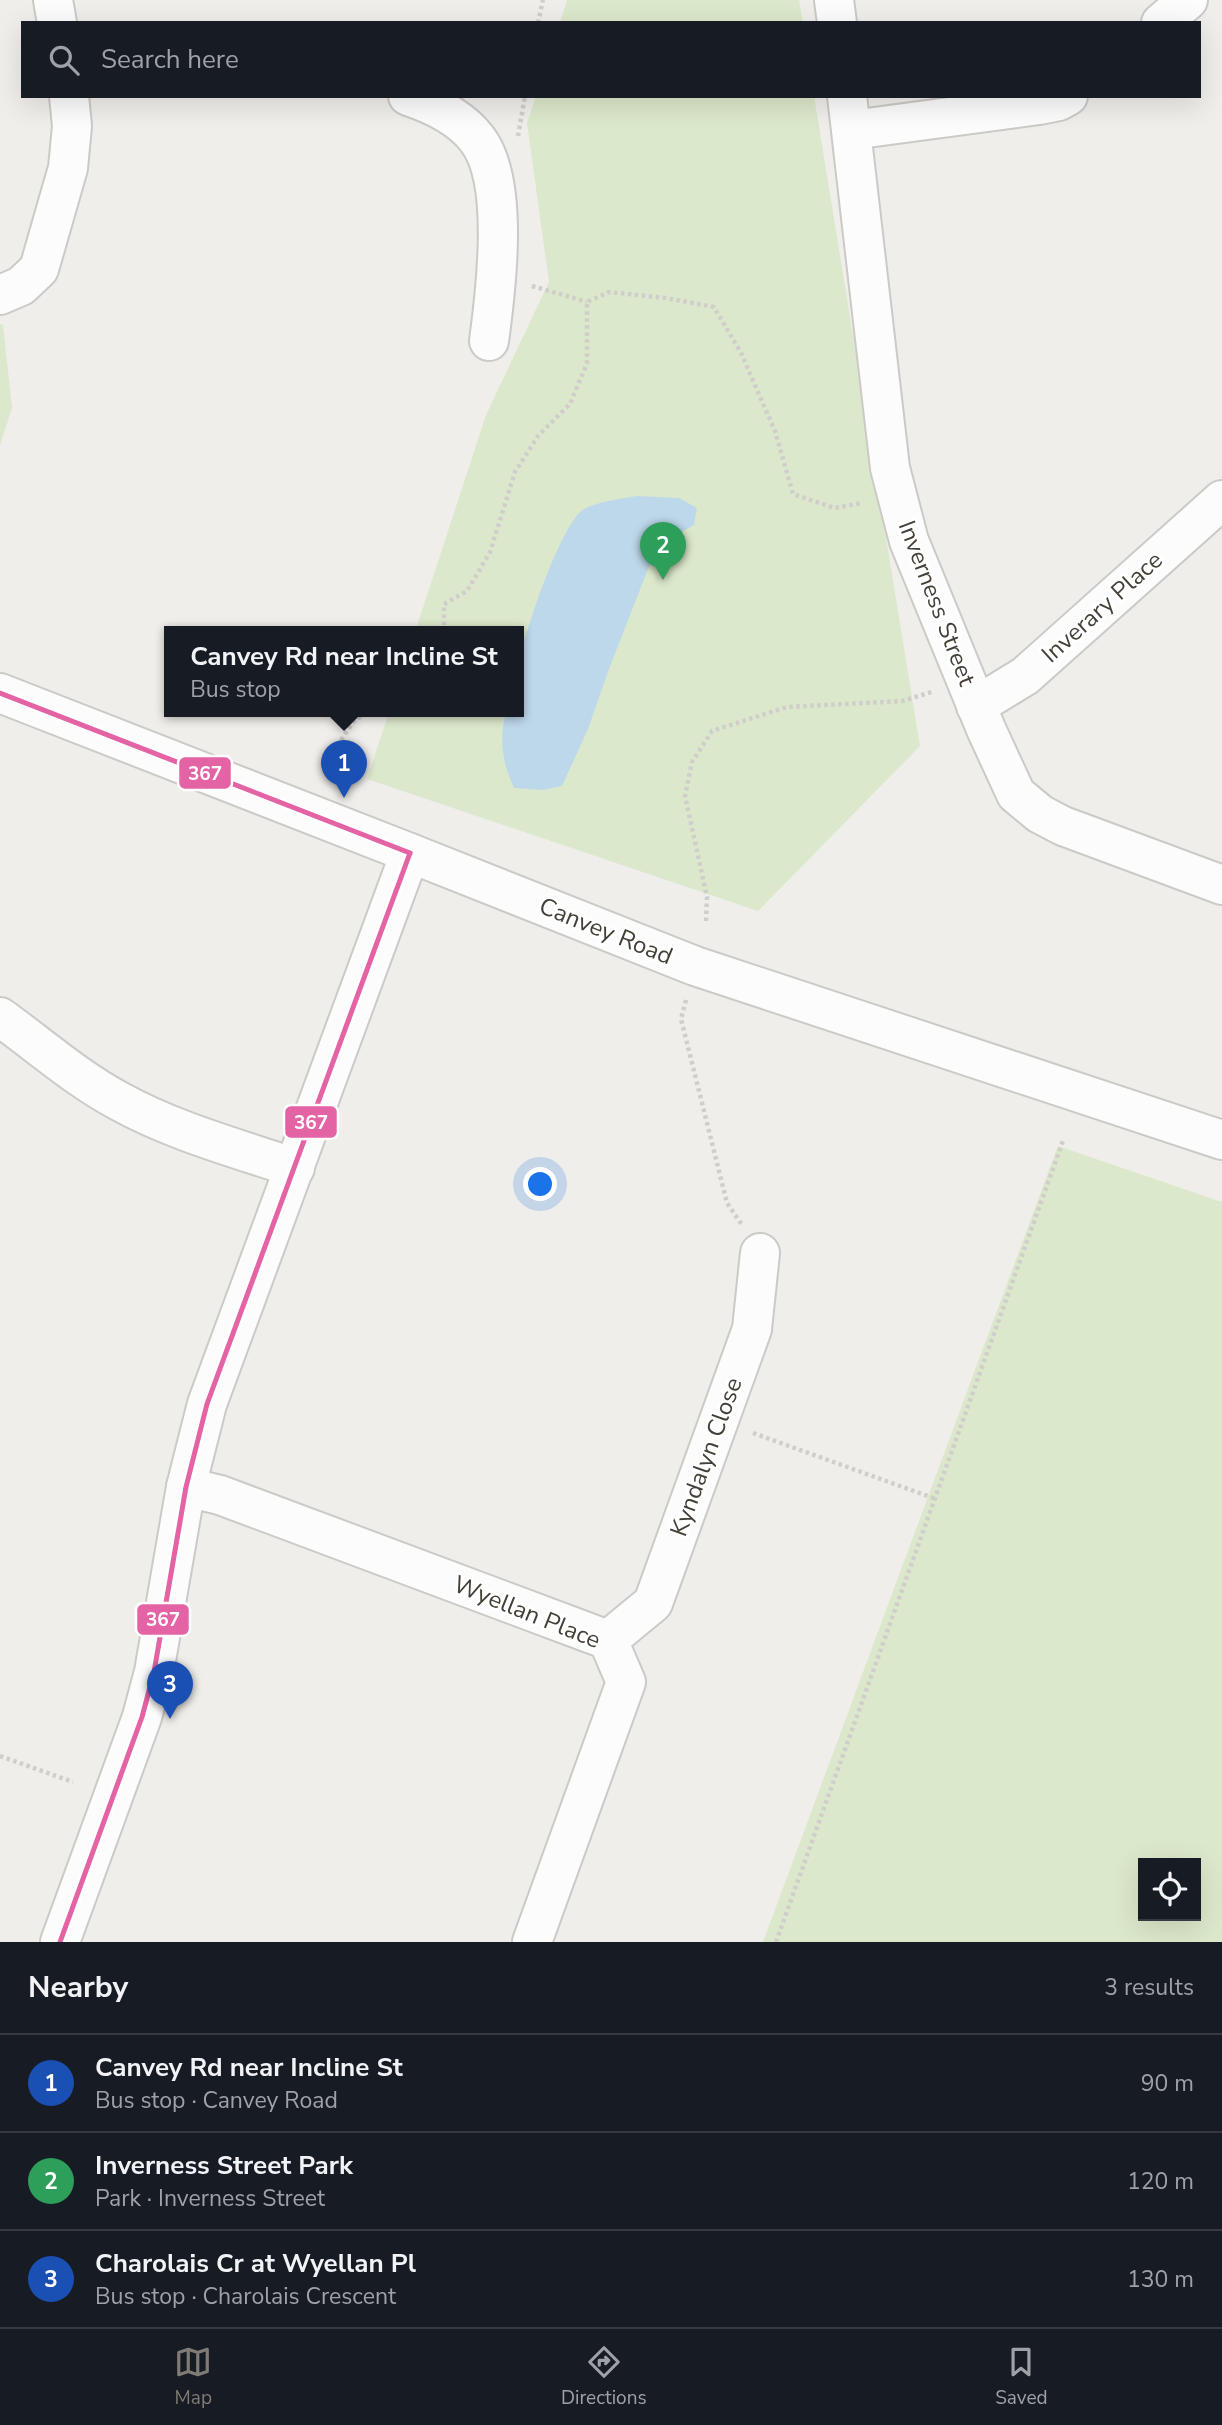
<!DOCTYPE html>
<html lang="en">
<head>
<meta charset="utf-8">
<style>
  body { margin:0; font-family:"Nunito Sans",sans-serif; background:#242831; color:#f1f3f6 }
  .controls { position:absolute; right:21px; bottom:21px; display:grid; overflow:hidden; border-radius:0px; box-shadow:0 7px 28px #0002 }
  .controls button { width:63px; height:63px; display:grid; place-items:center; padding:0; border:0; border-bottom:2px solid #363941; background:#171b24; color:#f1f3f6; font:35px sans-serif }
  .you { position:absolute; left:541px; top:1185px; width:24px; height:24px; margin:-18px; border:5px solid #fff; border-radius:50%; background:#1a73e8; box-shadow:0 0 0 10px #1a73e833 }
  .badge { display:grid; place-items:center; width:46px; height:46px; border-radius:50%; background:#807c75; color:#fff; font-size:23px; font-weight:700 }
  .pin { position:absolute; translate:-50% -58px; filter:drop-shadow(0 2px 4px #0008) }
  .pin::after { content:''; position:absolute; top:37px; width:24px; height:21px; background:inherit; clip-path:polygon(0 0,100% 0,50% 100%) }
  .popup { position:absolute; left:164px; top:626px; width:360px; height:91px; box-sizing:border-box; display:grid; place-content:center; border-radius:0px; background:#171b24; filter:drop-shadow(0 2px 5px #0005); font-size:23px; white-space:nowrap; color:#9ea1a6 }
  .popup b { font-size:26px; color:#f1f3f6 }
  .popup::after { content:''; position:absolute; left:50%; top:100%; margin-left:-14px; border:14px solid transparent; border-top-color:#171b24 }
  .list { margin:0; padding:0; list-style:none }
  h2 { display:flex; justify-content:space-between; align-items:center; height:91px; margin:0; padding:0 28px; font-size:30px }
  h2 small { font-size:23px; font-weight:400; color:#9ea1a6 }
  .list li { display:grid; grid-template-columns:46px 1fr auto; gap:21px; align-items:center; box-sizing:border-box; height:98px; padding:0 28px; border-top:2px solid #363941 }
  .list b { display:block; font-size:26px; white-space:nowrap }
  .list p { margin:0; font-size:23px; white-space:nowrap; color:#9ea1a6 }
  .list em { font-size:23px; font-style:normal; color:#9ea1a6 }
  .icon { flex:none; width:38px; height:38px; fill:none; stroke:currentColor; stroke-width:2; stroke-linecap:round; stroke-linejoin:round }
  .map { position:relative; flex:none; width:1222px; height:1942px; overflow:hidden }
  .search { position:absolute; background:#171b24; box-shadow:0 7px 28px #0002; left:21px; right:21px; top:21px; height:77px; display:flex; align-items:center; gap:18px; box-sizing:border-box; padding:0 24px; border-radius:0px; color:#9ea1a6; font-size:26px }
  .sheet { height:385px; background:#171b24 }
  nav { display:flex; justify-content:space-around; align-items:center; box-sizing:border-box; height:98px; border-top:2px solid #363941; background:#171b24; font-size:19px; color:#9ea1a6 }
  nav a { display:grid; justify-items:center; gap:4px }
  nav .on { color:#807c75 }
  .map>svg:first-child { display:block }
  .green { fill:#dce8cb; fill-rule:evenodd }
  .water { fill:#bdd8ea }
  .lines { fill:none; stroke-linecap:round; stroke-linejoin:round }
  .minor-casing { stroke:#cccac6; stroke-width:42 }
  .path { stroke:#d0cecb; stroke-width:4.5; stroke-dasharray:3.5 3.5; stroke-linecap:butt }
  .minor { stroke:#fdfcfc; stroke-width:38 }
  .bus-1-casing { stroke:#fff; stroke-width:10 }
  .bus-1 { stroke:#e463a4; stroke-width:5 }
  .labels { text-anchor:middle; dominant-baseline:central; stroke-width:6; stroke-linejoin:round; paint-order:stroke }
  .street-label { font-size:24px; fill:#443f36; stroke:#fff }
  .line-badge { stroke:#fff; stroke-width:2.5 }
  .badge-label { font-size:19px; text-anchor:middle; font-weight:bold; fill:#fff }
</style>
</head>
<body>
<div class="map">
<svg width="1222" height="1942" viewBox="0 0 1222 1942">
  <rect width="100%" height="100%" fill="#efeeea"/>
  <g class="green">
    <path d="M 567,0 L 799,0 L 803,23 L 560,23 Z"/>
    <path d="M 536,96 L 814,96 L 920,746 L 758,911 L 367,779 L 389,712 L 519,712 L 519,632 L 415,632 L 486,415 L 549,282 L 527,123 Z"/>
    <path d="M 0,324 L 3,325 L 12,408 L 0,445 Z"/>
    <path d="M 1058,1146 L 1222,1202 L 1222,1942 L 763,1942 ZM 1196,1863 L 1196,1916 L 1143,1916 L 1143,1863 Z"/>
  </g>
  <path class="water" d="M 637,496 L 679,498 L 697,508 L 694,525 L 674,536 L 661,545 L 648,569 L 609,669 L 588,729 L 562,786 L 543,790 L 514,788 C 502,762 499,740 506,712 L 519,712 C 519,697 517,679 519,663 C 524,634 561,523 584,509 C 600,501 620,499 637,496 Z"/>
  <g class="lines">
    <defs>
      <g id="minor">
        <path d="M 53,0 L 57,23"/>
        <path d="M 834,0 L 837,23"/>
        <path d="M 1161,23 L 1188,0"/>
        <path d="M 408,96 C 432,104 461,118 477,139 C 510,181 496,290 489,341"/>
        <path d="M 847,96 L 890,468 L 909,541 L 986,729 L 1016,794 L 1040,814 L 1063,826 L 1222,885"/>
        <path d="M 852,130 L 1039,105 L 1059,101 L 1068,96"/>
        <path d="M 0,295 L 21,286 L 39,269 L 68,168 L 72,126 L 69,96"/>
        <path d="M 0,693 L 410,853 L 695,966 L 1222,1140"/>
        <path d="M 976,706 L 1025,676 L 1222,500"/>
        <path d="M 0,1017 C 39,1045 76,1078 119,1101 C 173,1131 236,1148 295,1168"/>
        <path d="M 186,1487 L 220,1495 L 608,1640 L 626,1682 L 532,1942"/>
        <path d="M 608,1640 L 653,1603 L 752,1329 L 760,1253"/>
        <path d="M 60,1942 L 142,1717 L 154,1672 L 186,1487 L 207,1404 L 410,853"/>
      </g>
    </defs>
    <use href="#minor" class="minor-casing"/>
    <g class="path">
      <path d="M 538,23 L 543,0"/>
      <path d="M 518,136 L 525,96"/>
      <path d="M 532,286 L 587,302"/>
      <path d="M 444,632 L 444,604 L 467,591 L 490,552 L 515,472 L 538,436 L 570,404 L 587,363 L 587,302 L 609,292 L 666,298 L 714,307 L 741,353 L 775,431 L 793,494 L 834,508 L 862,503"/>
      <path d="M 342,784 L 331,755 L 355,719 L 372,712"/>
      <path d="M 706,921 L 707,897 L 685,796 L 692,762 L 712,731 L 787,707 L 902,701 L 932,692"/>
      <path d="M 686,1000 L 681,1019 L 727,1203 L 742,1225"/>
      <path d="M 753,1433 L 936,1499"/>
      <path d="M 0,1756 L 73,1782"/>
      <path d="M 776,1942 L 1064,1138"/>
    </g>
    <use href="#minor" class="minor"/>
    <defs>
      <g id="bus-1">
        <path d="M 0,693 L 410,853"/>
        <path d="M 60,1942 L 142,1717 L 154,1672 L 186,1487 L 207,1404 L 410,853"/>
      </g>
    </defs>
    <use href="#bus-1" class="bus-1-casing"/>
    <use href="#bus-1" class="bus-1"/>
  </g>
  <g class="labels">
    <g class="street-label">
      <text transform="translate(937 603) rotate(69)">Inverness Street</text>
      <text transform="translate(1102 607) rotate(-42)">Inverary Place</text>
      <text transform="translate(606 931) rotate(22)">Canvey Road</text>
      <text transform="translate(706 1457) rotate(-70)">Kyndalyn Close</text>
      <text transform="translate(527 1612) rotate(22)">Wyellan Place</text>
    </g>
  </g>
  <g class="line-badge">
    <rect x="178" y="756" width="54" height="34" rx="7" fill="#e463a4"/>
    <rect x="284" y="1105" width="54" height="34" rx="7" fill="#e463a4"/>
    <rect x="136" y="1603" width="54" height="33" rx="7" fill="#e463a4"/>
  </g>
  <g class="badge-label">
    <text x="205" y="780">367</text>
    <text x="311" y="1129">367</text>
    <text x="163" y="1626">367</text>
  </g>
</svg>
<div class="controls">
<button><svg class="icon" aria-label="locate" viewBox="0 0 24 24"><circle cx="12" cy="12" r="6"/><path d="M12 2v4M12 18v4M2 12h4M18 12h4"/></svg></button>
</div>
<div class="you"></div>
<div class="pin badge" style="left:344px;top:798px;background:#1a4fb4">1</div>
<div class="popup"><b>Canvey Rd near Incline St</b>Bus stop</div>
<div class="pin badge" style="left:663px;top:580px;background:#2e9e5b">2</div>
<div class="pin badge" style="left:170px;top:1719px;background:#1a4fb4">3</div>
<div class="search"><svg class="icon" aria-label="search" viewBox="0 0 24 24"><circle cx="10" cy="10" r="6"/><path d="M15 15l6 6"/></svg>Search here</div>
</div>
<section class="sheet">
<h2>Nearby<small>3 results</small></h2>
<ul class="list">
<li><span class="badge" style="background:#1a4fb4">1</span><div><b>Canvey Rd near Incline St</b><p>Bus stop · Canvey Road</p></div><em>90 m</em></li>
<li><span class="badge" style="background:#2e9e5b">2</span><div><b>Inverness Street Park</b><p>Park · Inverness Street</p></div><em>120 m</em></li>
<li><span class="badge" style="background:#1a4fb4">3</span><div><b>Charolais Cr at Wyellan Pl</b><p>Bus stop · Charolais Crescent</p></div><em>130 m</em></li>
</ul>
</section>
<nav>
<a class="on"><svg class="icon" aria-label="map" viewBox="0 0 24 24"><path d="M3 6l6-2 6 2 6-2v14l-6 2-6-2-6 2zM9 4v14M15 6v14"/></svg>Map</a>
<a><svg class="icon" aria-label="directions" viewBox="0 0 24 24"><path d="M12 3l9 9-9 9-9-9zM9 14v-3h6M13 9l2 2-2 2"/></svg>Directions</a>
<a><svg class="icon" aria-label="saved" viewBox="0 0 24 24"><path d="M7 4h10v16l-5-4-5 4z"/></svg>Saved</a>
</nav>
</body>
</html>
